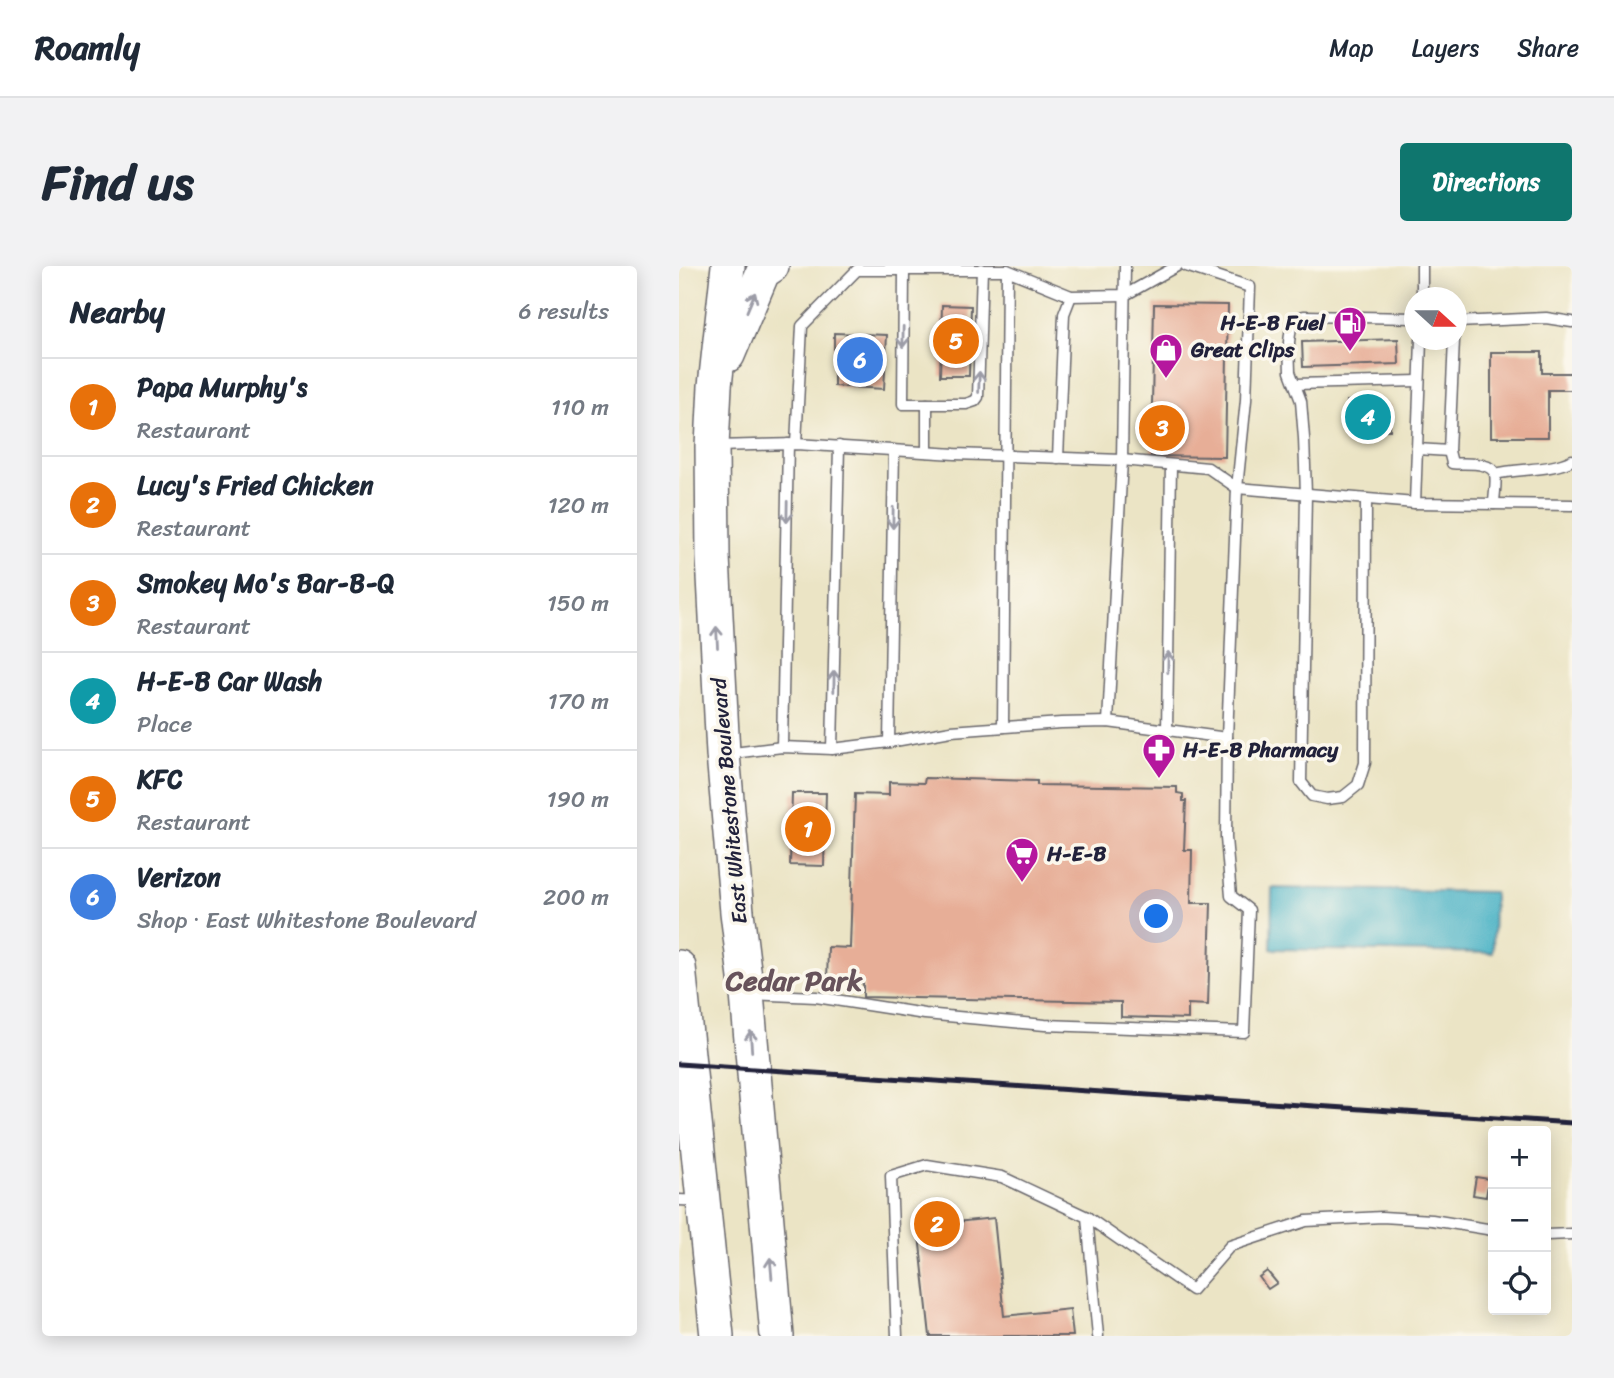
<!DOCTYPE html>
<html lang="en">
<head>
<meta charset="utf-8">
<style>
  body { margin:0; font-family:Sriracha,sans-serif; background:#f2f2f3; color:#1f2937 }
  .controls { position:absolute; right:21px; bottom:21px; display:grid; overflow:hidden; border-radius:7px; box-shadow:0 4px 18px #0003 }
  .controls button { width:63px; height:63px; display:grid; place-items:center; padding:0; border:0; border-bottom:2px solid #e0e1e3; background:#fff; color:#1f2937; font:35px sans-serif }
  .compass { position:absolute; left:725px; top:21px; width:63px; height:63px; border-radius:50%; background:#fff; box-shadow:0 4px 18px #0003; rotate:111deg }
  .you { position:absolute; left:478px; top:651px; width:24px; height:24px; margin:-18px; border:5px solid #fff; border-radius:50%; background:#1a73e8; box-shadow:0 0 0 10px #1a73e833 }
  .badge { display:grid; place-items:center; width:46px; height:46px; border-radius:50%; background:#0f766e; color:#fff; font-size:23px; font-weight:700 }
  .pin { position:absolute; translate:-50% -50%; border:4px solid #fff; box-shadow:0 2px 7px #0006 }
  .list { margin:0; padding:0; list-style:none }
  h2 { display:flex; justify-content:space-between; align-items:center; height:91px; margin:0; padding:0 28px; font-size:30px }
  h2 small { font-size:23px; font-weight:400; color:#747a83 }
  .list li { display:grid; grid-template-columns:46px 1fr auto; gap:21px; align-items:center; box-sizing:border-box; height:98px; padding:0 28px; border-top:2px solid #e0e1e3 }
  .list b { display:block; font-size:26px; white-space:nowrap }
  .list p { margin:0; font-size:23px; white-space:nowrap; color:#747a83 }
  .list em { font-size:23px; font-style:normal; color:#747a83 }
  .icon { flex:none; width:38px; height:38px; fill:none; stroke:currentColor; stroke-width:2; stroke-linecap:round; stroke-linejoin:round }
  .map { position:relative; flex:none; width:893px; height:1070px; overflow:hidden; border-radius:7px }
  header { display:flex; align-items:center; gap:42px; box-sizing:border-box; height:98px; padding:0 35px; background:#fff; border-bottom:2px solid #e0e1e3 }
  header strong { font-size:33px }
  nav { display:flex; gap:38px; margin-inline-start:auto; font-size:24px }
  .intro { display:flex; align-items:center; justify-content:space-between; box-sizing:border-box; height:168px; padding:0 42px }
  h1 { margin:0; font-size:49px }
  .button { padding:18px 32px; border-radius:7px; background:#0f766e; color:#fff; font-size:24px; font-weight:700 }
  main { display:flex; gap:42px; padding:0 42px }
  aside { flex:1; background:#fff; border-radius:7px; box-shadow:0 4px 18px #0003 }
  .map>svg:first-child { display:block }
  .water { fill:#45b0c4; stroke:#346980; stroke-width:2 }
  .building { fill:#e7ae97 }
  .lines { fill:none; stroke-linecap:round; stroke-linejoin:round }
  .lane-casing { stroke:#68666b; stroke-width:13 }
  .primary-casing { stroke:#68666b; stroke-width:36 }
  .lane { stroke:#fff; stroke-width:10 }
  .primary { stroke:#fff; stroke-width:33 }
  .rail { stroke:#22223b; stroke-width:5 }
  .oneway { stroke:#9c9ca7 }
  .labels { text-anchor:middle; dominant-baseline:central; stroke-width:7; stroke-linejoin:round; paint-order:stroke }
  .poi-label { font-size:21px; font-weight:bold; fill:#22223b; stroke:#fbf7ec; text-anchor:start }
  .street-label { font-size:21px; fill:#22223b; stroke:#fbf7ec }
  .district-label { font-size:28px; font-weight:bold; fill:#67535b; stroke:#fbf7ec }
</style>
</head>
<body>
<header>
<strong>Roamly</strong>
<nav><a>Map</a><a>Layers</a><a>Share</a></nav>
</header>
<div class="intro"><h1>Find us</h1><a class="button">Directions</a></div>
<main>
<aside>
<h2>Nearby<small>6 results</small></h2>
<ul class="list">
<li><span class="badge" style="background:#e8710a">1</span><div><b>Papa Murphy's</b><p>Restaurant</p></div><em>110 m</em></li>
<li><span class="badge" style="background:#e8710a">2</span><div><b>Lucy's Fried Chicken</b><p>Restaurant</p></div><em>120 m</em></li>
<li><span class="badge" style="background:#e8710a">3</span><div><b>Smokey Mo's Bar-B-Q</b><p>Restaurant</p></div><em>150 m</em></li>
<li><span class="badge" style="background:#0f9aa8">4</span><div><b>H-E-B Car Wash</b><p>Place</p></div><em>170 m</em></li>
<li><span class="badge" style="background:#e8710a">5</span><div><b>KFC</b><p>Restaurant</p></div><em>190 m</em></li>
<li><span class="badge" style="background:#3f7fe0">6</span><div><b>Verizon</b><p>Shop · East Whitestone Boulevard</p></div><em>200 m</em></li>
</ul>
</aside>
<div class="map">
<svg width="893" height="1070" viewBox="0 0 893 1070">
  <rect width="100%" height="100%" fill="#fbf7ec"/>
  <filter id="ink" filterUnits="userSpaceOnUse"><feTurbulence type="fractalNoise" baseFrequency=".0143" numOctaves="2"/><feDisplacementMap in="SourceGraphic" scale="14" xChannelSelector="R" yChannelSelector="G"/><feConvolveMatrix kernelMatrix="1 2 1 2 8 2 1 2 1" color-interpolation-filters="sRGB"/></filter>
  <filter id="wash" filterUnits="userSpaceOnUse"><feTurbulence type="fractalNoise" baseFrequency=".00686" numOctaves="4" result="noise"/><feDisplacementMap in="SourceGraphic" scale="28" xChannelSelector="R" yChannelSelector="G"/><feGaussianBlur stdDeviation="1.57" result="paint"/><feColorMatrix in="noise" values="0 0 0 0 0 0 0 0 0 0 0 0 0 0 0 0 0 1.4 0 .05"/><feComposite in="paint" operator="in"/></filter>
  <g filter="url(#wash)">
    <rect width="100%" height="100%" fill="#ebe4c5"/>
    <path class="water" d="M 593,622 L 815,626 L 814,687 L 592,683 Z"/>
    <g id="blocks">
      <g class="building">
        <path d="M 475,38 L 549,39 L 546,191 L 472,190 Z"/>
        <path d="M 263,39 L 292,40 L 290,110 L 261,110 Z"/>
        <path d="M 155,67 L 208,69 L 205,123 L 155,120 Z"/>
        <path d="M 719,73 L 720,98 L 624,101 L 623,76 Z"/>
        <path d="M 812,86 L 863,86 L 863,107 L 893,107 L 893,124 L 869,124 L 869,171 L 812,171 Z"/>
        <path d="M 668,135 L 711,139 L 711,164 L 667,163 Z"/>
        <path d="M 246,512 L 358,515 L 358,519 L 498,521 L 498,527 L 504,528 L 504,535 L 507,535 L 505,584 L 513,584 L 512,637 L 532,637 L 529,739 L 509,738 L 509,753 L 442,751 L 442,736 L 184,731 L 184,717 L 148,716 L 149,681 L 171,682 L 176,528 L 210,529 L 210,516 L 245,517 Z"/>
        <path d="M 113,527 L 147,527 L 145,600 L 111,599 Z"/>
        <path d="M 797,911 L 810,913 L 807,931 L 794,929 Z"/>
        <path d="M 315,952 L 325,1050 L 391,1043 L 394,1070 L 251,1070 L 239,960 Z"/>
        <path d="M 588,1005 L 598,1017 L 589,1023 L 580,1011 Z"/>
      </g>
    </g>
  </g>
  <g filter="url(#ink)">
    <use href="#blocks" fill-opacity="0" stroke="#68666b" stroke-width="2"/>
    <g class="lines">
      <defs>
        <g id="lane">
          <path d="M 225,4 L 224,138 L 287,138 L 296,135 L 299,131 L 303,3"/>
          <path d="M 743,32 L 743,0"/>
          <path d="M 778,56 L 867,52 L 893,56"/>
          <path d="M 616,118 L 740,115"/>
          <path d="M 117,178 L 123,60 L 178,4 L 328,4 L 392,30 L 446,29 L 498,0"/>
          <path d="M 38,180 L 117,178 L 276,188 L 443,194 L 529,202 L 558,222 L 567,134 L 571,21 L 507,0"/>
          <path d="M 738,183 L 770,185 L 775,74"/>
          <path d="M 770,185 L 773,197 C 784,199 811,194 816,208 C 818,216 815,230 815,238"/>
          <path d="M 248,186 L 248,138"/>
          <path d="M 379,192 L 385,48 L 392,30"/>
          <path d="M 816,208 C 840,202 873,205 893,194"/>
          <path d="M 687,233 L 686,497 L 679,519 L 664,531 L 648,533 L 633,530 L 622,516 L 627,228 L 625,172 L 622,135 L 611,106 L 610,76 L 612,60 L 614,56 L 618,52 L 625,50 L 736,52"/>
          <path d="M 736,237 L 742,74"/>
          <path d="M 429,456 L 443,194 L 446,0"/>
          <path d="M 324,461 L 328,4"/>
          <path d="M 488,464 L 492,199"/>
          <path d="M 210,476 L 215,184"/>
          <path d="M 103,481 L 109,178"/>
          <path d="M 153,483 L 160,180"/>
          <path d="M 46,488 L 103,481 L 153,483 L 210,476 L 272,465 L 382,457 L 429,456 L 548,472 L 558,222 L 736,237 L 893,239"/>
          <path d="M 71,728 L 137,731 L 246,748 L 366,759 L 565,766 L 570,644 L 552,630 L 547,572 L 548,472"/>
          <path d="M 0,934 L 22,935"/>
          <path d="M 408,951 L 513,1024 L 551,980 L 627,955 L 703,951 L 753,954 L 814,964"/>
          <path d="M 867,969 L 893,968"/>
          <path d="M 218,1070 L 212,910 L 248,899 L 323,911 L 408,951 L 419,1070"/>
        </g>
        <g id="primary">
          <path d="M 49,0 L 36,120 L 33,180 L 34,291 L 44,488 L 58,646 L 68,728 L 98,1070"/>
          <path d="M 49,89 L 84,6 L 93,0"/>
          <path d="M 0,701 L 38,1070"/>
        </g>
      </defs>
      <use href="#lane" class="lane-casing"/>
      <use href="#primary" class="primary-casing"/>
      <use href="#lane" class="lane"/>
      <use href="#primary" class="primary"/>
      <path class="rail" d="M 0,798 L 893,857"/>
    </g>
    <defs><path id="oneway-shaft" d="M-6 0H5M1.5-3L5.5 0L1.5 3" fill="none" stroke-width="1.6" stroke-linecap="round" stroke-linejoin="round" transform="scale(1.75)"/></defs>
    <g class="oneway">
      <use href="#oneway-shaft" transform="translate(72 36) rotate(-67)"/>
      <use href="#oneway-shaft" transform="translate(224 71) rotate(91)"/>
      <use href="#oneway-shaft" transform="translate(300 116) rotate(-88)"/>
      <use href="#oneway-shaft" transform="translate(108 246) rotate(91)"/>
      <use href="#oneway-shaft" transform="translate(214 252) rotate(91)"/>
      <use href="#oneway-shaft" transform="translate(38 371) rotate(-93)"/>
      <use href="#oneway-shaft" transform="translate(489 396) rotate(-89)"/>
      <use href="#oneway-shaft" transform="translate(155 415) rotate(-89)"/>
      <use href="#oneway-shaft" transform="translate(72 775) rotate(-94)"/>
      <use href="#oneway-shaft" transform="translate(92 1002) rotate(-95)"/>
    </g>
  </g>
  <defs>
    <symbol id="fuel-pin" viewBox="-11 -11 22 30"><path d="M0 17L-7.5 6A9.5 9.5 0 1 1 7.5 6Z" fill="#b5179e" stroke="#fbf7ec"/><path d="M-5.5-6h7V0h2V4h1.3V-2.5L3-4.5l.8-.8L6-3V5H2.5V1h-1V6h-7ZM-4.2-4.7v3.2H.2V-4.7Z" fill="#fff"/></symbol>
    <symbol id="shop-pin" viewBox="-11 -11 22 30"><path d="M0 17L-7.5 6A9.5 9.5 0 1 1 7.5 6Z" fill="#b5179e" stroke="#fbf7ec"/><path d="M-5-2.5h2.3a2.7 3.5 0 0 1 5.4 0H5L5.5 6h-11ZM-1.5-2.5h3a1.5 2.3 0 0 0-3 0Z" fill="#fff"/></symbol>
    <symbol id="pharmacy-pin" viewBox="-11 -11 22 30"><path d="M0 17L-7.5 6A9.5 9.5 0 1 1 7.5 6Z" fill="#b5179e" stroke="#fbf7ec"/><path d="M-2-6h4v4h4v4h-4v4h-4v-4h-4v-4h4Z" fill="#fff"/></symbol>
    <symbol id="supermarket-pin" viewBox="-11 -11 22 30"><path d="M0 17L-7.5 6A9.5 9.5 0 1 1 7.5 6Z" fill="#b5179e" stroke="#fbf7ec"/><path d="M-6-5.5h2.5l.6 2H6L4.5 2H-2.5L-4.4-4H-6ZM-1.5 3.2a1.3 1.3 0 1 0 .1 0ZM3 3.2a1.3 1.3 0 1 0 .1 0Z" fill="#fff"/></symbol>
  </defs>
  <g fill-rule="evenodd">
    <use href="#fuel-pin" x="652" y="38" width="38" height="52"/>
    <use href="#shop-pin" x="468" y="65" width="38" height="52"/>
    <use href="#pharmacy-pin" x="461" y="465" width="38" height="52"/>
    <use href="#supermarket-pin" x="324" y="569" width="38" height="52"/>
  </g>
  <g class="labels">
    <g class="poi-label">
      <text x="646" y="57" text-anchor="end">H-E-B Fuel</text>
      <text x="512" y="84">Great Clips</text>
      <text x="504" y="484">H-E-B Pharmacy</text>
      <text x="368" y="588">H-E-B</text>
    </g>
    <g class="street-label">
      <text transform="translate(50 535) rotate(-95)">East Whitestone Boulevard</text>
    </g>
    <g class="district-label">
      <text x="115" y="714">Cedar Park</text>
    </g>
  </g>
</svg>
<div class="controls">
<button>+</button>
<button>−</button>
<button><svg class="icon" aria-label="locate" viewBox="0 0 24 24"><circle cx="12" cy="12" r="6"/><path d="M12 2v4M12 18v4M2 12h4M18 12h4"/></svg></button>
</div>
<svg class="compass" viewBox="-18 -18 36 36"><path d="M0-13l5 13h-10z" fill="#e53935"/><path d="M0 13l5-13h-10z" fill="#747a83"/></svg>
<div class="you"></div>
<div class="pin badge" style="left:129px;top:563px;background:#e8710a">1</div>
<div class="pin badge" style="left:258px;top:958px;background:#e8710a">2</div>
<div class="pin badge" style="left:483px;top:162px;background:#e8710a">3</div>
<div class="pin badge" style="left:689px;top:151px;background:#0f9aa8">4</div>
<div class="pin badge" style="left:277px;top:75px;background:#e8710a">5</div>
<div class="pin badge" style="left:181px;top:94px;background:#3f7fe0">6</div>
</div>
</main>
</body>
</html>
